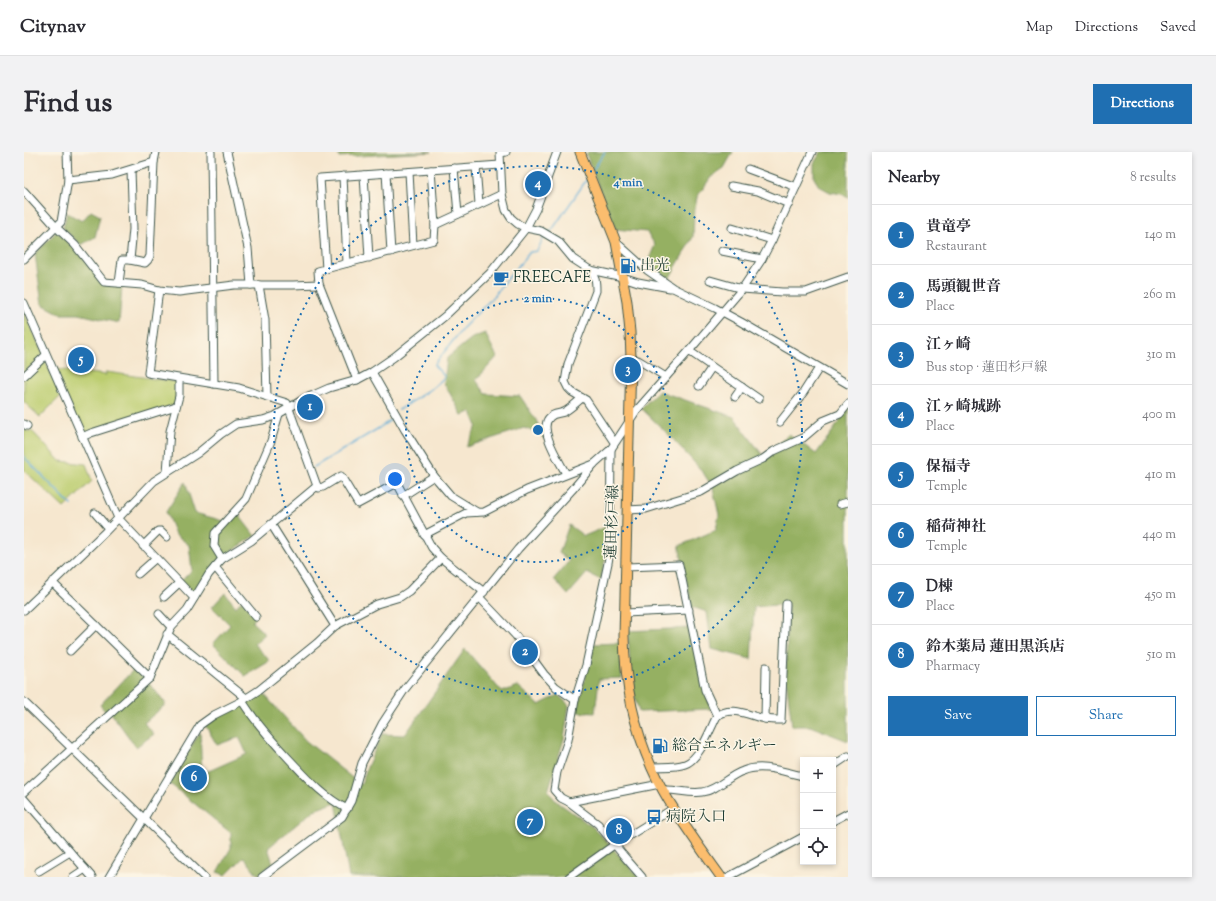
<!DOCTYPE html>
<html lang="en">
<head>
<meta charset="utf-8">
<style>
  body { margin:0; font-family:"Sorts Mill Goudy","Noto Serif JP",serif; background:#f2f2f3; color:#2b2b33 }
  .controls { position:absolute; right:12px; bottom:12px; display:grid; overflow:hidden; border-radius:0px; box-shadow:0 2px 6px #0003 }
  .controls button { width:36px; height:36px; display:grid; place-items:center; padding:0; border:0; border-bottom:1px solid #e1e1e2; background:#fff; color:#2b2b33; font:20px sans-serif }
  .you { position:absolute; left:371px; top:327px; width:14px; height:14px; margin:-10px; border:3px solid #fff; border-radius:50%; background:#1a73e8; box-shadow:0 0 0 6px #1a73e833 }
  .badge { display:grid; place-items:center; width:26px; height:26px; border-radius:50%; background:#1f6fb2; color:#fff; font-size:13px; font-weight:700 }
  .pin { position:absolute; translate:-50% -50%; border:2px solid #fff; box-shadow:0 1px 4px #0006 }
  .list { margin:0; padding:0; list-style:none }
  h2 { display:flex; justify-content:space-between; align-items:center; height:52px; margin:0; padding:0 16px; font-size:17px }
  h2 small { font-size:13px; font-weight:400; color:#7c7c81 }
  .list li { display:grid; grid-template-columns:26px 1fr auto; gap:12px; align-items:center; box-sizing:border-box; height:60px; padding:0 16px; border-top:1px solid #e1e1e2 }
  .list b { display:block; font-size:15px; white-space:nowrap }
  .list p { margin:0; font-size:13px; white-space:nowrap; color:#7c7c81 }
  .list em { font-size:13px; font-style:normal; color:#7c7c81 }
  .actions { display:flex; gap:8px; padding:12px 16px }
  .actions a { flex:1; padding:9px 0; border:1px solid #1f6fb2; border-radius:0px; text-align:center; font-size:14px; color:#1f6fb2 }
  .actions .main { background:#1f6fb2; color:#fff }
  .icon { flex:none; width:22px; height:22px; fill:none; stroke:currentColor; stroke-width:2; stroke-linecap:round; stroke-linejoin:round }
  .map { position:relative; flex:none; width:824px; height:725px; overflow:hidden; border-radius:0px }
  header { display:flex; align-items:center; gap:24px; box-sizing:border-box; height:56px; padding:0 20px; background:#fff; border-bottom:1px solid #e1e1e2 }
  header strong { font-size:19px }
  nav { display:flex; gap:22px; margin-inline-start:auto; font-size:14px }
  .intro { display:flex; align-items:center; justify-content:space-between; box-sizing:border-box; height:96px; padding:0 24px }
  h1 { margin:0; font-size:28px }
  .button { padding:10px 18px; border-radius:0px; background:#1f6fb2; color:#fff; font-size:14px; font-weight:700 }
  main { display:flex; gap:24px; padding:0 24px }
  aside { flex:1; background:#fff; border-radius:0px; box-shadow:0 2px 6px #0003 }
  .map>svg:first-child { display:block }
  .green { fill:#bccd6f; stroke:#6e8552 }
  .forest { fill:#95b062; stroke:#5a764b }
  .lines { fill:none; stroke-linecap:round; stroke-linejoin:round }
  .stream { stroke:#5dacd7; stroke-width:1.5 }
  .minor-casing { stroke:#3f564b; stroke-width:9 }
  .major-casing { stroke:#3f564b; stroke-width:11 }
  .minor { stroke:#fff; stroke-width:7 }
  .major { stroke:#fbbd6e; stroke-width:9 }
  .ring { fill:none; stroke:#1f6fb2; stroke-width:2; stroke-dasharray:2 4 }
  .labels { text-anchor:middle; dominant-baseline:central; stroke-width:3; stroke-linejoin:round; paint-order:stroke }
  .poi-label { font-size:15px; fill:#1f3d34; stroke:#fcf5e5; text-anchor:start }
  .street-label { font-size:15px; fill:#1f3d34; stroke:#fcf5e5 }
  .centre { fill:#1f6fb2; stroke:#fcf5e5; stroke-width:2 }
  .ring-label { font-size:12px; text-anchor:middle; font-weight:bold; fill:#1f6fb2; stroke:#fcf5e5; stroke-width:3; stroke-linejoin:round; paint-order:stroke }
</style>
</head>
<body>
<header>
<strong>Citynav</strong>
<nav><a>Map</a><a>Directions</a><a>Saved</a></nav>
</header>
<div class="intro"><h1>Find us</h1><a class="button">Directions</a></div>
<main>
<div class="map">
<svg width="824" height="725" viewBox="0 0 824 725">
  <rect width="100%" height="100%" fill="#fcf5e5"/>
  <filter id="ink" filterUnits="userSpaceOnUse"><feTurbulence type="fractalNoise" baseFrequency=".025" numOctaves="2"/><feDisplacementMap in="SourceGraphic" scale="8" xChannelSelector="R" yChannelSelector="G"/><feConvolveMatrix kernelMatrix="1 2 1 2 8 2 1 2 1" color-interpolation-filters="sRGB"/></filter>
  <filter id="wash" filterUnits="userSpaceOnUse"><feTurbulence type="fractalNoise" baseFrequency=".012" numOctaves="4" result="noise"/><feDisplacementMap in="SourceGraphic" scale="16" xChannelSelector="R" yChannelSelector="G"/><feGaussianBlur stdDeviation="0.9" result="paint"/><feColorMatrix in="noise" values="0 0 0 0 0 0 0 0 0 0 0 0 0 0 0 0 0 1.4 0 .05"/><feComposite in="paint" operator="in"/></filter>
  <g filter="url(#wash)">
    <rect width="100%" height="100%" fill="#f6e7cf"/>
    <g class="green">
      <path d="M 0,160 L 19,202 L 0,221 Z"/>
      <path d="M 21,208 L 37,244 L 16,265 L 0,250 L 0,226 Z"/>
      <path d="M 30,217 L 82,223 L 82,220 L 153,230 L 151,253 L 59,282 Z"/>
      <path d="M 0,277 L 3,279 L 8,279 L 36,309 L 62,312 L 68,329 L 40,356 L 0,318 Z"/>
    </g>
    <g class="forest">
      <path d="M 315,0 L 408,0 L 315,5 Z"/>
      <path d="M 564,0 L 709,0 L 700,16 L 687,25 L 673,45 L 670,62 L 669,85 L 645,127 L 623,112 L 631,93 L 623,80 L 591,77 L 562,2 Z"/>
      <path d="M 797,0 L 822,0 L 824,1 L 824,46 L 818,42 L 806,40 L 795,34 L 790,26 L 790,11 Z"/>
      <path d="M 67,59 L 76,64 L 71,85 L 57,93 L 39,76 L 43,61 L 58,69 Z"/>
      <path d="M 33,79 L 58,104 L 77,131 L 98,134 L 95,171 L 55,162 L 37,162 L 18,152 L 11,102 Z"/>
      <path d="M 461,181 L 473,205 L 452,228 L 462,242 L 496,244 L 512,268 L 522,288 L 513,281 L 500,276 L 442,295 L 453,274 L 447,260 L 438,263 L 420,231 L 423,206 L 448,186 Z"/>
      <path d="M 635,239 L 710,265 L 740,305 L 765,282 L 792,302 L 811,276 L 824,255 L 824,589 L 786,574 L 768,574 L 762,525 L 764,452 L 730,455 L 727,507 L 688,497 L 683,460 L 668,455 L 655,394 L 692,378 L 695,363 L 689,336 L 678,319 L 647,285 L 617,256 Z"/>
      <path d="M 161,330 L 171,361 L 200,369 L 214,362 L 231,384 L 200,404 L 169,443 L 156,430 L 168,418 L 165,393 L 151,382 L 142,360 Z"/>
      <path d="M 545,373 L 560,384 L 582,375 L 583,400 L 577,428 L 563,421 L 544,443 L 530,427 L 545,409 L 535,401 Z"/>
      <path d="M 201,441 L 212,455 L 218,448 L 232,465 L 228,470 L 241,482 L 230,492 L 246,509 L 221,524 L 189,492 L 206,473 L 188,455 Z"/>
      <path d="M 666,476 L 687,557 L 615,560 L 607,530 L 604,479 Z"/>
      <path d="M 596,491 L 598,526 L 575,527 L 571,561 L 553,560 L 569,492 Z"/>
      <path d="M 441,497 L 478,540 L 494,534 L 515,553 L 534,543 L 545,553 L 540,587 L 524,639 L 532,649 L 570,676 L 615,725 L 325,725 L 312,650 L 290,658 L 244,696 L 249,711 L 234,723 L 220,705 L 202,723 L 193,720 L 207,696 L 207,681 L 145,631 L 176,580 L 178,622 L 223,602 L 215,585 L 193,593 L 180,571 L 238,540 L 282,589 L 337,633 L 344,613 L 358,582 L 381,583 Z"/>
      <path d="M 112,515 L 142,552 L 120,571 L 130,582 L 112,595 L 85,558 L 82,560 L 76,553 Z"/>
    </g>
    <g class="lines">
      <g class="stream">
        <path d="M 568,19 L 581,0"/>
        <path d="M 525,80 L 528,78 L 563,27"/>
        <path d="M 375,258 L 407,237 L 421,225 L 410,213 L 439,176 L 471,143 L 475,137 L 506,100 L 513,99 L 520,85"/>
        <path d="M 0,305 L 47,353"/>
        <path d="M 290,315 L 355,276 L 371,265"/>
      </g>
    </g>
  </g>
  <g filter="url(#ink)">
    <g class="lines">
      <defs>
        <g id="minor">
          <path d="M 187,0 L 190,232"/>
          <path d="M 203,0 L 224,96 L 227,133"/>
          <path d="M 482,0 L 476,1 L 478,42 L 482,58 L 487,66 L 494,72 L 502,76 L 517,79 L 534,89 L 549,107 L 566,118 L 599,125 L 614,130 L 646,136"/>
          <path d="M 452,15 L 455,52"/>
          <path d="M 430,16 L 434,62"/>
          <path d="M 724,17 L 772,35"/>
          <path d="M 385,20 L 389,93"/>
          <path d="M 362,21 L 367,100"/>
          <path d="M 340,23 L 345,106"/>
          <path d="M 319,24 L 323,111"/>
          <path d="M 44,28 L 88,23 L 130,10 L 132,0"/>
          <path d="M 707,34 L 734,39 L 765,52"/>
          <path d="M 0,39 L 33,76 L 51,93 L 80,130 L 118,133 L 135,138 L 155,140 L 210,133 L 269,133 L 295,132"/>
          <path d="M 411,73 L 478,42"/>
          <path d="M 708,76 L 748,88"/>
          <path d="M 592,90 L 623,118 L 649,136 L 691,156 L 717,170 L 824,232"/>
          <path d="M 698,99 L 738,107"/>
          <path d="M 0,107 L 37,70 L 44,28 L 43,0"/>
          <path d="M 106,108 L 121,111 L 124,108 L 126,104 L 130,10"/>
          <path d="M 302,117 L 296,26 L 476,13"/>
          <path d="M 566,118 C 572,125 572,130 572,139 L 544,212 L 541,230 L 544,236 L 548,240 L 562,248 L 590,290"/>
          <path d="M 686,128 L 718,137 L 758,140 L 782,140 L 824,125"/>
          <path d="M 95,131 L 98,108 L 106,108 L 109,77 L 107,18"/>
          <path d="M 235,133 L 241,168 L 243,245"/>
          <path d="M 135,138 L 124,221 L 215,236 L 263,251 L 293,334"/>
          <path d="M 0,151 L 94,366 L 170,446"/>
          <path d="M 665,199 L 735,247"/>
          <path d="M 607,206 L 614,208 L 642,225"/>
          <path d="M 348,220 L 381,278 L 410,324 L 427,344 L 453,360"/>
          <path d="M 0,224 L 22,203"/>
          <path d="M 333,228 L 295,132 L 294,119 L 410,88 L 411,73 L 407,18"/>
          <path d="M 675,234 L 688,215"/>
          <path d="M 711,245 L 718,235"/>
          <path d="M 756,270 L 779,241 L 795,216"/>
          <path d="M 0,272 L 3,274"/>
          <path d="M 58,285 L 67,281 L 152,254"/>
          <path d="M 587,297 L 586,399 L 584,411 L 562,513 L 551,548 L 544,588 L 533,620 L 530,638 L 537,646 L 545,650 L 574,672 L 599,703 L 618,725"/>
          <path d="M 143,320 L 146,279 L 155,244 L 155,227"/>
          <path d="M 542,322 C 536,310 513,276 526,265 C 530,261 535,262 540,260 C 546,257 552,251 558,246"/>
          <path d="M 293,334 L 295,336 L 299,335 L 317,324 L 334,352 L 373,331 L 408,396 L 417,406 L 460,440"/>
          <path d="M 379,344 L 410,324"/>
          <path d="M 816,352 L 824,350"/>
          <path d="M 603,358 L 622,357 L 677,340 L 713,319 L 739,307 L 750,299 L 779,286 L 799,269 L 816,262 L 824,252"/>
          <path d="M 71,361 L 84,376"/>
          <path d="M 247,372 L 311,474"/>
          <path d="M 400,383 L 442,361 L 460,360 L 503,338 L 570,312"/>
          <path d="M 119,394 L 134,379 L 137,379 L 143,385"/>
          <path d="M 198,407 L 190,394 L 191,381 L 222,347 L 247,289 L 255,262"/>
          <path d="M 191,415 L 232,465"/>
          <path d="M 602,415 L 655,413 L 681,538 L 693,564"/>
          <path d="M 114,422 L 131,407"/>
          <path d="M 28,430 L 126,526"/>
          <path d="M 140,445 L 155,431"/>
          <path d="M 456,446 L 492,484 L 520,522 L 532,535 L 551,548"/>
          <path d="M 0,458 L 81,380 L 130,329 L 174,301 L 197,282 L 212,272 L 239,268 L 251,264 L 280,247 L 305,236 L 333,228 L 348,220 L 370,205 L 421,164 L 466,121 L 502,76 L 512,57 L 533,0"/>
          <path d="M 601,461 L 665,458"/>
          <path d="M 135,462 L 147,475"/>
          <path d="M 143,482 L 222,546"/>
          <path d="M 46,499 L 72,473"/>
          <path d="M 218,549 C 232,571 249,590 267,609 C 285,628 299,644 323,657"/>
          <path d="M 0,550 L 180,725"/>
          <path d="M 741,567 L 742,515"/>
          <path d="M 809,614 L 824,604"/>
          <path d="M 627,615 C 638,614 651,616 661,612 C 676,607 686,577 693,564 C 707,553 726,564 741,567 C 747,568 752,568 757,568 L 762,452"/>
          <path d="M 639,638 C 652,637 665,642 678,640 C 694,638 704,624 719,619 C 738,611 760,620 779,624"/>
          <path d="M 0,640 L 126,526 L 147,475 L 163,458 L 185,422 L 198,407 L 227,389 L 293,334"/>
          <path d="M 0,647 L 68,725"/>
          <path d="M 545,650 L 636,632"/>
          <path d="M 809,669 L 824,661"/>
          <path d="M 15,719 L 46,700"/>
          <path d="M 49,725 L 61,717"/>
          <path d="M 85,725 L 176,573 L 190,563 L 218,549 L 235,538 L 293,491 L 311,474 L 353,452 L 376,445 L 385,439 L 417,406"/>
          <path d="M 238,725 L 318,665 L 327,649 L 338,611 L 358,572 L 381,537 L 494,397 L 548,338 L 570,312 L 587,297 L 612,259 L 665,199 L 718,137 L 738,107 L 748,88 L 788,0"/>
          <path d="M 545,725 L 590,693 L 650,656"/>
          <path d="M 704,725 L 779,685"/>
        </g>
        <path id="major" d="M 556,0 L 592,90 L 603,150 L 606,180 L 607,206 L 600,484 C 601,542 615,599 645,649 C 661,675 679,700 697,725"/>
      </defs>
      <use href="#minor" class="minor-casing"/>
      <use href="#major" class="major-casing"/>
      <use href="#minor" class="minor"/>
      <use href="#major" class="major"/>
    </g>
  </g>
  <g class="ring">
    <circle cx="514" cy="278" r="132"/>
    <circle cx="514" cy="278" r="264"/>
  </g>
  <defs>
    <symbol id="fuel-bare" viewBox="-9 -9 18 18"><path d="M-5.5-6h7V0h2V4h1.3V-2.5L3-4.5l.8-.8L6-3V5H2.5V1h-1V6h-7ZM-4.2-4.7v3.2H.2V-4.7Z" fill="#1f6fb2" stroke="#fcf5e5" stroke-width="2.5" paint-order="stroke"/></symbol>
    <symbol id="cafe-bare" viewBox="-9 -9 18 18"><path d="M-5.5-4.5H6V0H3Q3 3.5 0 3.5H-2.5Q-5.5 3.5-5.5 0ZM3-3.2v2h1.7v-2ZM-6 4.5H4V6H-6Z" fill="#1f6fb2" stroke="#fcf5e5" stroke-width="2.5" paint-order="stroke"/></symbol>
    <symbol id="bus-bare" viewBox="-9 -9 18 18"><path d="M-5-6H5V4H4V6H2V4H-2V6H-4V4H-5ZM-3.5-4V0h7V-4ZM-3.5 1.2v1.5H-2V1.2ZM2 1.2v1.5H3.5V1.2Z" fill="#1f6fb2" stroke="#fcf5e5" stroke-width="2.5" paint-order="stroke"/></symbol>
  </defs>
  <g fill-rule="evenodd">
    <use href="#fuel-bare" x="593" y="103" width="22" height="22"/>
    <use href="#cafe-bare" x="466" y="115" width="22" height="22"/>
    <use href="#fuel-bare" x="625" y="583" width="22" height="22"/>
    <use href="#bus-bare" x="619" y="654" width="22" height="22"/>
  </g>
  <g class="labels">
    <g class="poi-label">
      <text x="616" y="114">出光</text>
      <text x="489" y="126">FREECAFE</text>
      <text x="648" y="594">総合エネルギー</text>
      <text x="642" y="665">病院入口</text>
    </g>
    <g class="street-label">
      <text transform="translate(589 370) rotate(-88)">蓮田杉戸線</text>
    </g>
  </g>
  <circle cx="514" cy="278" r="6" class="centre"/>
  <g class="ring-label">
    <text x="604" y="34">4 min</text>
    <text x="514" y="150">2 min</text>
  </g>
</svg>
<div class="controls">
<button>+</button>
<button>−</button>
<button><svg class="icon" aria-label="locate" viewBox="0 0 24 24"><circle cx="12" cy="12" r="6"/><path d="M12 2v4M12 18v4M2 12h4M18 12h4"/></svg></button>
</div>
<div class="you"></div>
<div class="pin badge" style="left:286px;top:255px">1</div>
<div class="pin badge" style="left:501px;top:500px">2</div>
<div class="pin badge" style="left:604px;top:218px">3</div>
<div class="pin badge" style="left:514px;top:32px">4</div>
<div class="pin badge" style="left:57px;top:208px">5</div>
<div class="pin badge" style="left:170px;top:626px">6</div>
<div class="pin badge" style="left:506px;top:670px">7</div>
<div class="pin badge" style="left:595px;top:679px">8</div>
</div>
<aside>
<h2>Nearby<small>8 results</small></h2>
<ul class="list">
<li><span class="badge">1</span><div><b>貴竜亭</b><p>Restaurant</p></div><em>140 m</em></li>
<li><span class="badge">2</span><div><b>馬頭観世音</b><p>Place</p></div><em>260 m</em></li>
<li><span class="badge">3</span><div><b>江ヶ崎</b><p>Bus stop · 蓮田杉戸線</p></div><em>310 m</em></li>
<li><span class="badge">4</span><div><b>江ヶ崎城跡</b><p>Place</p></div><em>400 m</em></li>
<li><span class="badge">5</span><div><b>保福寺</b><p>Temple</p></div><em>410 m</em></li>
<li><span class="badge">6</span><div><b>稲荷神社</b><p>Temple</p></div><em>440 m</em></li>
<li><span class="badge">7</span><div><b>D棟</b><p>Place</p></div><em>450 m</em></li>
<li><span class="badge">8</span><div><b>鈴木薬局 蓮田黒浜店</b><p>Pharmacy</p></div><em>510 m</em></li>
</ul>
<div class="actions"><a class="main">Save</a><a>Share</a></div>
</aside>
</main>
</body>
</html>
